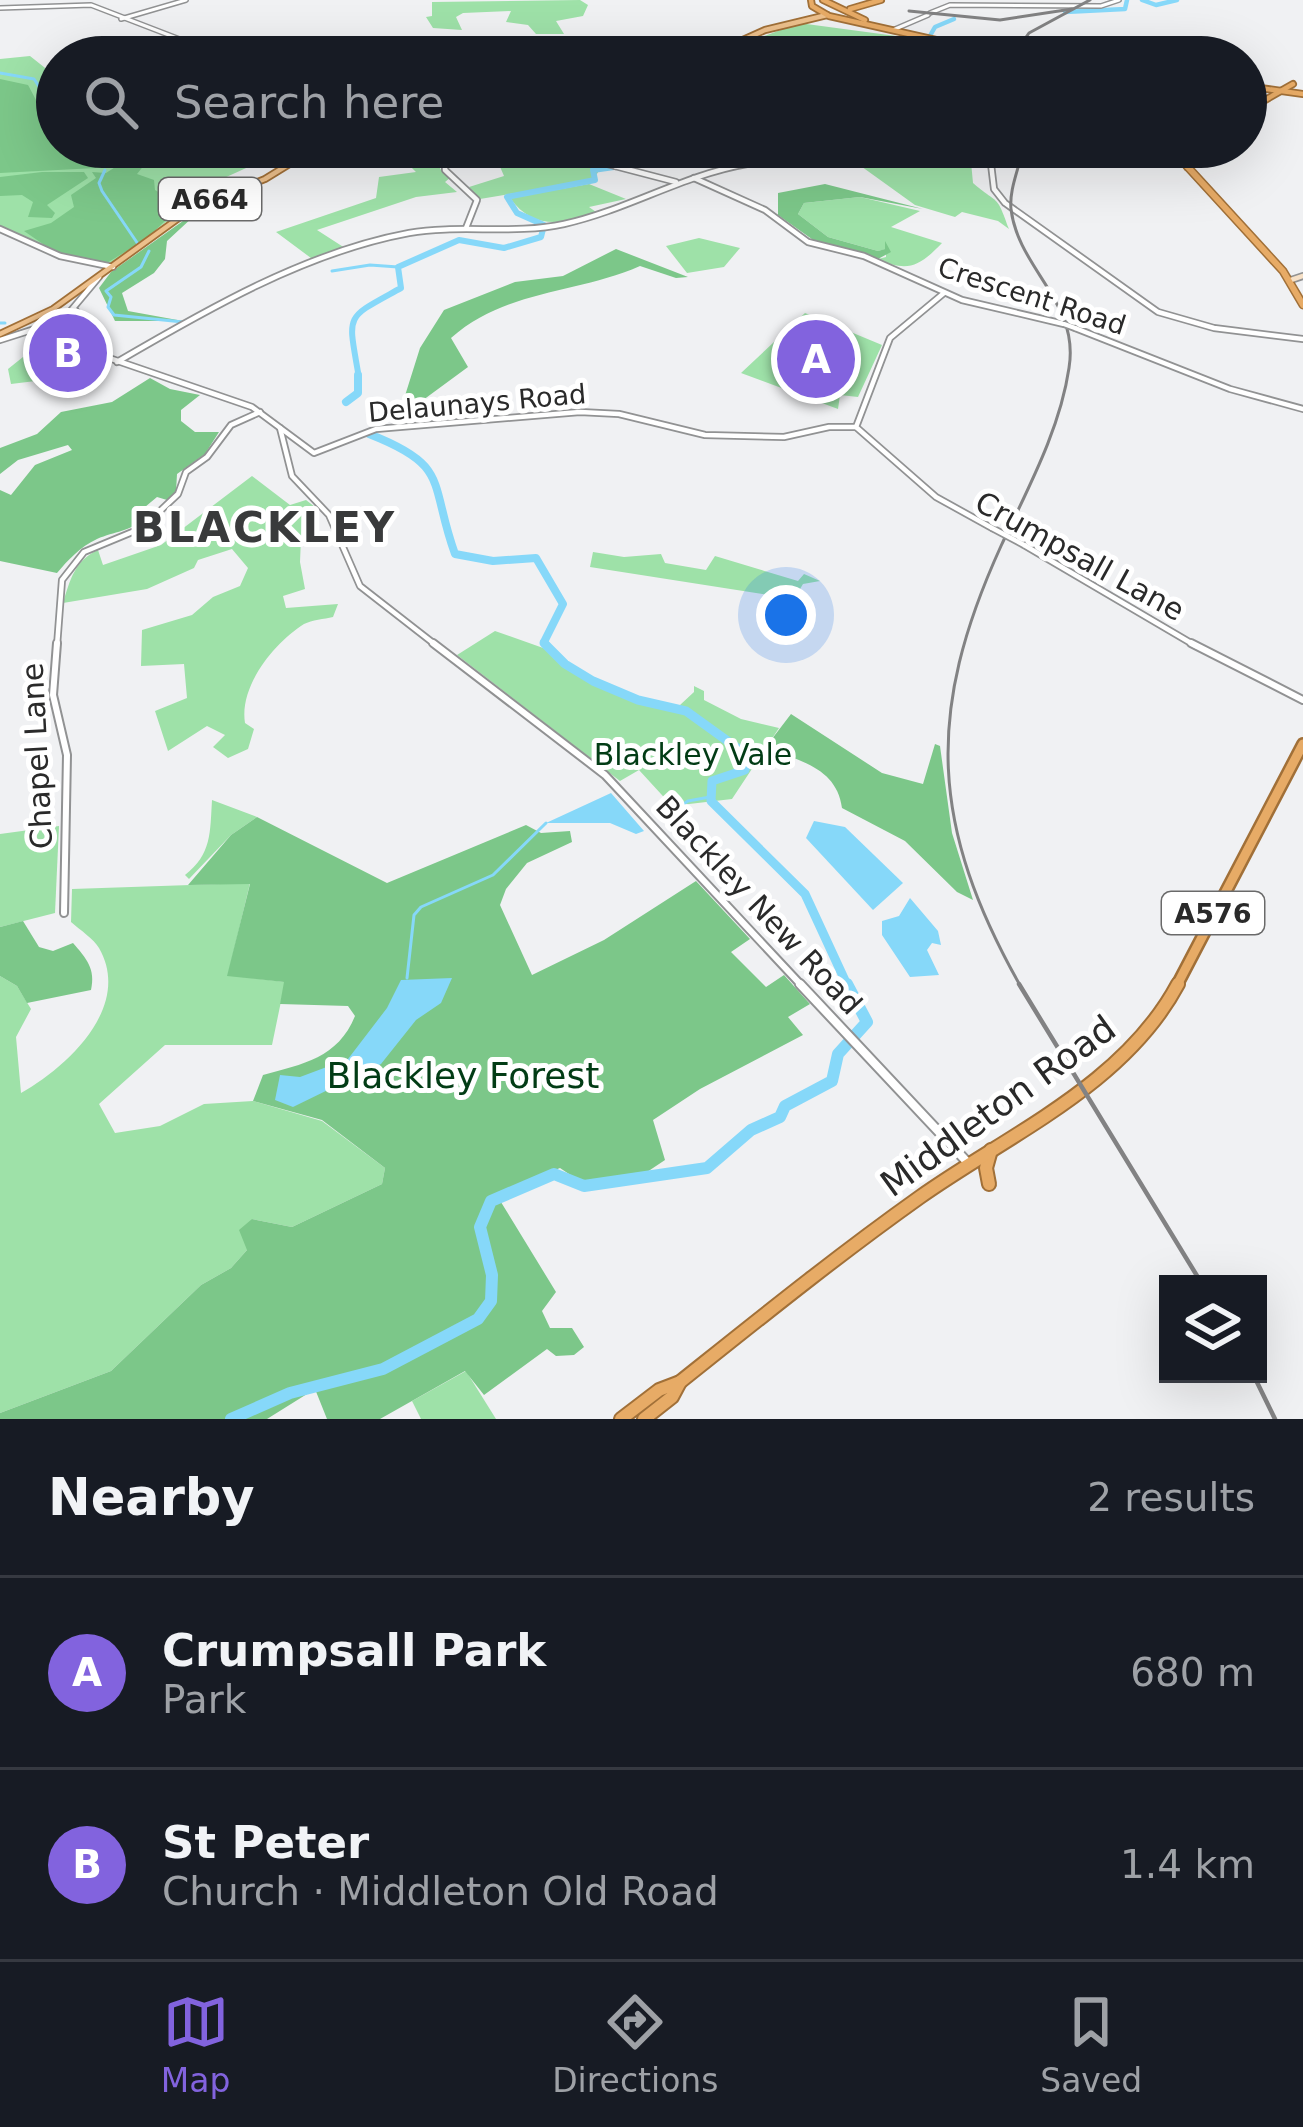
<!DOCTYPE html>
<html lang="en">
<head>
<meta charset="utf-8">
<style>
  body { margin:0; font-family:"DejaVu Sans",sans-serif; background:#242831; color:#f1f3f6 }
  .controls { position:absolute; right:36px; bottom:36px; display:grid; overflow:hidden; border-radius:0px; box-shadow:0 12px 48px #0002 }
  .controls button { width:108px; height:108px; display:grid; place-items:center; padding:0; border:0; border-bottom:3px solid #363941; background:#171b24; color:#f1f3f6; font:60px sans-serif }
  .you { position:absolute; left:786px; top:615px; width:42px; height:42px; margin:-30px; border:9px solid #fff; border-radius:50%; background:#1a73e8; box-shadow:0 0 0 18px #1a73e833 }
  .badge { display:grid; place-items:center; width:78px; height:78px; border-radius:50%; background:#8263de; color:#fff; font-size:39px; font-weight:700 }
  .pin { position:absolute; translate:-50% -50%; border:6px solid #fff; box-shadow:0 3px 12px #0006 }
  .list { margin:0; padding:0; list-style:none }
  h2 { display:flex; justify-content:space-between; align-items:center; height:156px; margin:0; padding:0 48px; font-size:51px }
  h2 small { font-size:39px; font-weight:400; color:#9ea1a6 }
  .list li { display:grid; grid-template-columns:78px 1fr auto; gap:36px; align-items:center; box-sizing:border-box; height:192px; padding:0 48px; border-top:3px solid #363941 }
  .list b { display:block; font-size:45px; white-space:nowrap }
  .list p { margin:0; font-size:39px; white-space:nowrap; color:#9ea1a6 }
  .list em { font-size:39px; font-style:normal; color:#9ea1a6 }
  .icon { flex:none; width:66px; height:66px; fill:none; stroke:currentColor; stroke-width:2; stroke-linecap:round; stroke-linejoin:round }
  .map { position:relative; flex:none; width:1303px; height:1419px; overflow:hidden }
  .search { position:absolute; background:#171b24; box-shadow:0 12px 48px #0002; left:36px; right:36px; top:36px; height:132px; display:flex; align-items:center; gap:30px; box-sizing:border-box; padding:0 42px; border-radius:66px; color:#9ea1a6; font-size:45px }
  .sheet { height:540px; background:#171b24 }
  nav { display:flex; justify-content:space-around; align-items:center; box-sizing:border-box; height:168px; border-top:3px solid #363941; background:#171b24; font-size:33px; color:#9ea1a6 }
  nav a { display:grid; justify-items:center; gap:6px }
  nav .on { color:#8263de }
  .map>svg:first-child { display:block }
  .green { fill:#9ee1a8 }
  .forest { fill:#7cc789 }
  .water { fill:#86d8f9 }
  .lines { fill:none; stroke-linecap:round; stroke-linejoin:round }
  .stream { stroke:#86d8f9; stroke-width:3 }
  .river-far4 { stroke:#86d8f9; stroke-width:4.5 }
  .river-far3 { stroke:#86d8f9; stroke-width:6 }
  .river-far2 { stroke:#86d8f9; stroke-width:8 }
  .river-far1 { stroke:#86d8f9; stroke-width:9 }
  .river { stroke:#86d8f9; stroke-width:12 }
  .tertiary-far3-casing { stroke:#919293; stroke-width:6 }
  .tertiary-far2-casing { stroke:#919293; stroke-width:8 }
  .tertiary-far1-casing { stroke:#919293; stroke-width:10 }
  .tertiary-casing { stroke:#919293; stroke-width:12 }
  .secondary-casing { stroke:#919293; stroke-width:8 }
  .primary-casing { stroke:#a17038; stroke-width:8 }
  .trunk-far3-casing { stroke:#a17038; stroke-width:8 }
  .trunk-far2-casing { stroke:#a17038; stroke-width:9 }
  .trunk-far1-casing { stroke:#a17038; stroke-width:14 }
  .trunk-casing { stroke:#a17038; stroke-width:16 }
  .tertiary-far3 { stroke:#fff; stroke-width:3 }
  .tertiary-far2 { stroke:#fff; stroke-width:4.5 }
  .tertiary-far1 { stroke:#fff; stroke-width:6 }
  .tertiary { stroke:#fff; stroke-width:8 }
  .secondary { stroke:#f6e0c6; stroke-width:4.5 }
  .primary { stroke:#edc08c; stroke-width:4.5 }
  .trunk-far3 { stroke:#e7ab66; stroke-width:4.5 }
  .trunk-far2 { stroke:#e7ab66; stroke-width:6 }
  .trunk-far1 { stroke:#e7ab66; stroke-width:9 }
  .trunk { stroke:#e7ab66; stroke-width:12 }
  .tram-far1 { stroke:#828283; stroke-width:3 }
  .tram { stroke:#828283; stroke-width:4.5 }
  .tertiary-bridge-casing { stroke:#919293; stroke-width:8; stroke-linecap:butt }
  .trunk-bridge-casing { stroke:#a17038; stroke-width:8; stroke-linecap:butt }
  .tertiary-bridge { stroke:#fff; stroke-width:4.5 }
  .trunk-bridge { stroke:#e7ab66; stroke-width:4.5 }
  .labels { text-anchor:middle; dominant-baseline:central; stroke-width:10; stroke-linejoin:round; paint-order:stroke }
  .shield { fill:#fff; stroke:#6a6a6a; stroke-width:3 }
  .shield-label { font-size:27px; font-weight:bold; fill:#2a2a2a }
  .far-street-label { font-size:27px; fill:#2a2a2a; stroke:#fff }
  .street-label { font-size:30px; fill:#2a2a2a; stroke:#fff }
  .park-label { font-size:30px; fill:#023c15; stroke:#fff }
  .near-park-label { font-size:36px; fill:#023c15; stroke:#fff }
  .near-street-label { font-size:36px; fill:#2a2a2a; stroke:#fff }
  .district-label { font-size:42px; font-weight:bold; letter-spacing:3px; fill:#393a3b; stroke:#fff }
</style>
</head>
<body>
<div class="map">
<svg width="1303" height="1419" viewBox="0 0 1303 1419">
  <rect width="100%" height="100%" fill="#f0f1f3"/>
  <g class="green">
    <path d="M 580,0 L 588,5 L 583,16 L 556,21 L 564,34 L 536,34 L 528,25 L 506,22 L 511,11 L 463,13 L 456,17 L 462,30 L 433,28 L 426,17 L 432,16 L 432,2 Z"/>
    <path d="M 799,23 L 896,36 L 909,57 L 712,57 L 728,51 L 746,56 L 756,51 L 746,43 Z"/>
    <path d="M 30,56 L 54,75 L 50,79 L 57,85 L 57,147 L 250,147 L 260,152 L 247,159 L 257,163 L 222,179 L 233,190 L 166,222 L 112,264 L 79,259 L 0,228 L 0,59 Z"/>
    <path d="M 486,147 L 590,147 L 588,155 L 602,166 L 593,180 L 480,199 L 469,187 L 504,176 L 498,162 L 474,152 L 449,158 Z"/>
    <path d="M 900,147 L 920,156 L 975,157 L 971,162 L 973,183 C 998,205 996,192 1009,229 L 998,221 L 962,212 L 955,217 L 915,205 L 858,164 L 876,159 L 869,152 Z"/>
    <path d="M 418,158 L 428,163 L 442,160 L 440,169 L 451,177 L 445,182 L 457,192 L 416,197 L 317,230 L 348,250 L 315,261 L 276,232 L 376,198 L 379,177 L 416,172 L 405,161 Z"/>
    <path d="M 589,184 L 626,199 L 589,207 L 596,212 C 563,225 533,230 510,198 Z"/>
    <path d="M 860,197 L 920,211 L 891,227 L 942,243 C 920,266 908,273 878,259 L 886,257 L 886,249 L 878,251 L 828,237 L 798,214 L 804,203 Z"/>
    <path d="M 699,238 L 740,248 L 724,267 L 687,273 L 666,246 Z"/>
    <path d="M 805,313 L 882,345 L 858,397 L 840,395 L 838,409 L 741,373 Z"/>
    <path d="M 96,337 L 104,356 L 52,379 L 11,384 L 8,369 L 23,357 L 41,355 L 42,345 Z"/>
    <path d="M 252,476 L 290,505 L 306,500 L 315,507 L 302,514 L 300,562 L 305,589 L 283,596 L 286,608 L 338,604 L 333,617 C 324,619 312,620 304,624 C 274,643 239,686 245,723 L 254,729 L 248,749 L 228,758 L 213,747 L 225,735 L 207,726 L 168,751 L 155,711 L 187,698 L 184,664 L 141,666 L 142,630 L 192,615 L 213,597 L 240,586 L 248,568 L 232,549 L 198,560 L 194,568 L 147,589 L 63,603 C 70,580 75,560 98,550 L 103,565 L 161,545 Z"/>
    <path d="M 593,552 L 624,557 L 661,554 L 665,563 L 706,570 L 715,556 L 798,581 L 804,574 L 820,581 L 803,584 L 794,599 L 590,567 Z"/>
    <path d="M 495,631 L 546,649 L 574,670 L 659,707 L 680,705 L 694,692 L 694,686 L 704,691 L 704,700 L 741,719 L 779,728 L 732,799 L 672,806 L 639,770 L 620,781 L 457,655 Z"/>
    <path d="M 212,800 L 257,817 L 231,835 L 189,879 L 185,875 C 212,854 210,832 212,800 Z"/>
    <path d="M 59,826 L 55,913 L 0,927 L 0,834 Z"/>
    <path d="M 250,883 L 228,975 L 285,982 L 272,1045 L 165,1045 L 99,1104 L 115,1133 L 160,1126 L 204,1104 L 253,1101 L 322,1121 L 385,1168 L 382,1184 L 292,1227 L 252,1219 L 247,1250 L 231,1268 L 201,1285 L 111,1371 L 0,1413 L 0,976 L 17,986 L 31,1009 L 16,1037 L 21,1093 C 66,1068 133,1007 99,948 C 94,939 80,930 71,922 L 72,889 Z"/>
    <path d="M 466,1371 L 496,1419 L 421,1419 L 412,1401 Z"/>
  </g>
  <g class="forest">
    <path d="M 0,79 L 28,85 L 44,115 L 57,121 L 57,147 L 77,147 L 96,168 L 0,173 Z"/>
    <path d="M 87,147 L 130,152 L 137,147 L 171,147 L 156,152 L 159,159 L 145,164 L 137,174 L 154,180 L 155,190 L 165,196 L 229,190 L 184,203 L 146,239 L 107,263 L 56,253 L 24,231 L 51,223 L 74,207 L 71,195 L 96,178 L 92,172 L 106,173 L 120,164 Z"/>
    <path d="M 42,172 L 84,172 L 88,178 L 47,205 L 55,213 L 52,218 L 28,217 L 33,202 L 22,195 L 0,196 L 0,177 Z"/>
    <path d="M 825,184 L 923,209 L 860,197 L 804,203 L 798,214 L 828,237 L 878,251 L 885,249 L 885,241 L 891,252 L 878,259 L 816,242 L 778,215 L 778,193 Z"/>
    <path d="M 207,204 L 167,241 L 165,259 L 154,273 L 122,293 L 128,311 L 183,321 L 115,321 L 99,288 L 111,272 Z"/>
    <path d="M 616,249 L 688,277 L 676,278 L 640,266 C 577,294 507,289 451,338 L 468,367 L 419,403 L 403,402 L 420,348 L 444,310 L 515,282 L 563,276 Z"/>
    <path d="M 150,378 L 170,389 L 200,395 L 181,410 L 181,421 L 195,432 L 219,432 L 205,454 L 177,474 L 176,492 L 167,500 L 157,497 L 139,512 L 144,518 C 130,532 115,531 97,539 C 80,547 68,560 57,573 L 0,561 L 0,490 L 11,495 L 35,465 L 72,450 L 68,445 L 18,460 L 0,474 L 0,448 L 37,434 L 61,412 L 112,402 Z"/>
    <path d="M 791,714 L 882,773 L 923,784 L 935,744 L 940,746 L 952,833 L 973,900 L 957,892 L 905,841 L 842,808 C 837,768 799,760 765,748 Z"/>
    <path d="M 257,817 L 387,883 L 526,825 L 541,833 L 570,831 L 572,842 L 527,863 L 506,889 L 500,905 L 532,975 L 604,940 L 696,881 L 750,939 L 731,952 L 766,987 L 784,975 L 810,1004 L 788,1017 L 803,1035 L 700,1089 L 653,1120 L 665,1160 L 647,1172 L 581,1182 L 560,1168 L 496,1194 L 556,1292 L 542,1311 L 550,1328 L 572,1328 L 584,1347 L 574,1355 L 556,1356 L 547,1349 L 484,1395 L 465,1371 L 380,1419 L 327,1419 L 315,1389 L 267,1419 L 0,1419 L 0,1413 L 111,1371 L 201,1285 L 231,1268 L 247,1250 L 239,1230 L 252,1219 L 292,1227 L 382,1184 L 385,1168 L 322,1120 L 253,1101 L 263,1075 C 303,1064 338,1058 355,1016 L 348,1006 L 280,1004 L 284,982 L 227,976 L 250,884 L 188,885 L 231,835 Z"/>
    <path d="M 23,921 L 39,947 L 53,951 L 73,943 C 86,958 96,969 91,990 L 27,1003 L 17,986 L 0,976 L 0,927 Z"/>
  </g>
  <g class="water">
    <path d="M 611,793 L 644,831 L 636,834 L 610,823 L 546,823 Z"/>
    <path d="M 814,821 L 845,827 L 903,883 L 873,910 L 806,838 Z"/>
    <path d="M 910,898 L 938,931 L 941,945 L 932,943 L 927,950 L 939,975 L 910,977 L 882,935 L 882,921 L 899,916 Z"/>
    <path d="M 452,978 L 441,1003 L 416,1020 L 381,1064 L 293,1107 L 275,1100 L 280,1075 L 300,1077 L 348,1059 L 387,1008 L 401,980 Z"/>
  </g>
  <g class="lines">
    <g class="stream">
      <path d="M 0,73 L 34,79 L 57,113"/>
      <path d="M 89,147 L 100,157"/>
      <path d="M 102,160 L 105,166"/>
      <path d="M 105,170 L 99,183 L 102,191 L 138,244"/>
      <path d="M 149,251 L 141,267 L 106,291 L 111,297 L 108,307 L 114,315 L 183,322"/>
      <path d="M 332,271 L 370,265 L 398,267"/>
      <path d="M 0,323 L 5,323"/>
      <path d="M 664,818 L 688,801 L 710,797"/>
      <path d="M 407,978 L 414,915 L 421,907 L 493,875 L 546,823"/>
    </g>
    <g class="river-far4">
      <path d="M 1142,0 L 1156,5 L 1177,0"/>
      <path d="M 1065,12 L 1125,9 L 1127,0"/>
      <path d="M 941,57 L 927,41 L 935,27 L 954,19"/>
      <path d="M 614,167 L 649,162 L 692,147"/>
    </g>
    <path class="river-far3" d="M 359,378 C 348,312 343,320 401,288 L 398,267 L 459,240 L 504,248 L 541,237 L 544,225 L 517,213 L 507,197 L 595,180 L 593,170 L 635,164"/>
    <g class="river-far2">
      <path d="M 346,402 L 358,393 L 358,375"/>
      <path d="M 369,434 C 451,466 429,482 455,554 L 493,561 L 536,558 L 563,604 L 544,642 L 547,646"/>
    </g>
    <path class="river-far1" d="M 544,643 L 565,664 L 593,681 L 638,700 L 686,711 L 747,755 L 745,770 L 712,781 L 711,801 L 805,894 L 848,987"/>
    <path class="river" d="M 231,1419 L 290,1393 L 383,1369 L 478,1319 L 491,1301 L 492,1275 L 480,1227 L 491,1201 L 554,1174 L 584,1186 L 707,1168 L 751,1130 L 780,1117 L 785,1106 L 832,1081 L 838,1054 L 867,1022 L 847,984"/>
    <defs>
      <g id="tertiary-far3">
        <path d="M 0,8 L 91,5 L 213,52 L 245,57"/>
        <path d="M 930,13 L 950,5 L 1101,6 L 1119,0"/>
        <path d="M 121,19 L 186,0"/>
        <path d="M 893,30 L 928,15"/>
        <path d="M 437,147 L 446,157 L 445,167"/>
        <path d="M 593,147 L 592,156 L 615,167"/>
        <path d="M 989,147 L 991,167"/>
        <path d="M 729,167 L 845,147"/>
      </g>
      <g id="tertiary-far2">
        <path d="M 445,164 L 445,170 L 477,200 L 466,228"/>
        <path d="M 607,164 L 676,182"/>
        <path d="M 991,164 L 994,189 L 1005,203 L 1158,312 L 1214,328 L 1303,339"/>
        <path d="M 694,178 L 765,210 L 808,242 L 864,256 L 962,300 L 1064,324"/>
        <path d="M 0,229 L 60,256 L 113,267"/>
        <path d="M 944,293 L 890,338 L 856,427 L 936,497 L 992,528"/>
        <path d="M 75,310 L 93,329 L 109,358 L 252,407 L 314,453 L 376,429 L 580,412 L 619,414 L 705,435 L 784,437 L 829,427 L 856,427"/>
        <path d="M 1075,328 L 1230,389 L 1303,409"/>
        <path d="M 0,340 L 63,320 L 99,277"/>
        <path d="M 117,362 C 206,310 306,252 409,233 C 459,224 514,235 564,224 C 627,210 683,175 747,164"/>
        <path d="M 280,428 L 292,476 L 329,515 L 360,586 L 437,646"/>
        <path d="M 1024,545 L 1196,646"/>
        <path d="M 57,646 L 62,580 L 84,552 L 142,528 L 178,494 L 186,472 L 207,457 L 231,425 L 260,412"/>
      </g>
      <g id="tertiary-far1">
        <path d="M 57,643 L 53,695 L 67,755 L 64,913"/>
        <path d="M 433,643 L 605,775 L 803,987"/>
        <path d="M 1191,643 L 1303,700"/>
      </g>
      <path id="tertiary" d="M 800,984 L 969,1164"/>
      <path id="secondary" d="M 1291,280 L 1303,276"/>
      <g id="primary">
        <path d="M 705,57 L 765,30 L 827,15"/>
        <path d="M 0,334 L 53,309 L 194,207 L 265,179 L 317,147"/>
      </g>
      <g id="trunk-far3">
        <path d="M 811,0 L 812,6 L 829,16 L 1003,55"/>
        <path d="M 823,0 L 865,20"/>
        <path d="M 850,9 L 881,0"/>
        <path d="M 1246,86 L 1303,94"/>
        <path d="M 1246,111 L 1293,84"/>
        <path d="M 1187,167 L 1183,157 L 1188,147"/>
      </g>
      <path id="trunk-far2" d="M 1185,164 L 1283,271 L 1303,305"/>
      <path id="trunk-far1" d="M 1176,987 L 1303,744"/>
      <g id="trunk">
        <path d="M 989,1184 L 986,1168 L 991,1150"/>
        <path d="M 621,1419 L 659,1390 L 680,1382 C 759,1319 837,1256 920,1197 C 1009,1134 1124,1085 1178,984"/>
        <path d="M 644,1419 L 672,1397 L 680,1382"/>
      </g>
    </defs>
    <use href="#tertiary-far3" class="tertiary-far3-casing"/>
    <use href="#tertiary-far2" class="tertiary-far2-casing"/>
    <use href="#tertiary-far1" class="tertiary-far1-casing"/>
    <use href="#tertiary" class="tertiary-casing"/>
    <use href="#secondary" class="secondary-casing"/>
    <use href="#primary" class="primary-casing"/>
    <use href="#trunk-far3" class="trunk-far3-casing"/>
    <use href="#trunk-far2" class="trunk-far2-casing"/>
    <use href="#trunk-far1" class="trunk-far1-casing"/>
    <use href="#trunk" class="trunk-casing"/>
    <use href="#tertiary-far3" class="tertiary-far3"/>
    <use href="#tertiary-far2" class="tertiary-far2"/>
    <use href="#tertiary-far1" class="tertiary-far1"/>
    <use href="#tertiary" class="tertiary"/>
    <use href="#secondary" class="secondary"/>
    <use href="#primary" class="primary"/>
    <use href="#trunk-far3" class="trunk-far3"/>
    <use href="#trunk-far2" class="trunk-far2"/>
    <use href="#trunk-far1" class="trunk-far1"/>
    <use href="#trunk" class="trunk"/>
    <g class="tram-far1">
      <path d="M 909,11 L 1000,20 L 1072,9"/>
      <path d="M 1012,57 L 1029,33 L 1090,0"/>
      <path d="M 1021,987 C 930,826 925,713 1001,546 C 1027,490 1060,430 1069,368 C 1080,302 1018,269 1011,209 C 1009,188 1020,167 1023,147"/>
    </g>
    <g class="tram">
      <path d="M 1019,984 L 1202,1284"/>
      <path d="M 1253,1374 L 1275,1419"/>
    </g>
    <defs>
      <g id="tertiary-bridge">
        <path d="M 1064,324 L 1075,328"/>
        <path d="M 992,528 L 1024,545"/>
      </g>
      <path id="trunk-bridge" d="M 1003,55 L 1018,57"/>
    </defs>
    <use href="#tertiary-bridge" class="tertiary-bridge-casing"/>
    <use href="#trunk-bridge" class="trunk-bridge-casing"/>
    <use href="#tertiary-bridge" class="tertiary-bridge"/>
    <use href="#trunk-bridge" class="trunk-bridge"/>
  </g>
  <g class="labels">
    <g class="shield">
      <rect x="159" y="178" width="102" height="42" rx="9"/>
      <rect x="1162" y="892" width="102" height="42" rx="9"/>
    </g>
    <g class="shield-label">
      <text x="210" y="199">A664</text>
      <text x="1213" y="913">A576</text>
    </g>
    <g class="far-street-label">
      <text transform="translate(1032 296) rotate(18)">Crescent Road</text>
      <text transform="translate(477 403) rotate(-5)">Delaunays Road</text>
    </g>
    <g class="street-label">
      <text transform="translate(1080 556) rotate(29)">Crumpsall Lane</text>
      <text transform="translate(37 756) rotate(-93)">Chapel Lane</text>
      <text transform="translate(759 905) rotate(47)">Blackley New Road</text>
    </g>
    <g class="park-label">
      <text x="693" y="754">Blackley Vale</text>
    </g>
    <g class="near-park-label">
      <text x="463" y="1075">Blackley Forest</text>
    </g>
    <g class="near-street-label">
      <text transform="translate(998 1106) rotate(-36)">Middleton Road</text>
    </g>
    <g class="district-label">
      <text x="265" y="527">BLACKLEY</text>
    </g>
  </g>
</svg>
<div class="controls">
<button><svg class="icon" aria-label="layers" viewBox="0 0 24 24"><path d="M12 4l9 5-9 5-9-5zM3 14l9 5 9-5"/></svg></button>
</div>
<div class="you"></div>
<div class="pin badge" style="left:816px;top:359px">A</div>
<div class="pin badge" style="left:68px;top:353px">B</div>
<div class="search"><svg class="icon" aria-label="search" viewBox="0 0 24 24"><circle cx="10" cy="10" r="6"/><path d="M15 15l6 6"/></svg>Search here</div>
</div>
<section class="sheet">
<h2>Nearby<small>2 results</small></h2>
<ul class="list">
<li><span class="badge">A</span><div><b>Crumpsall Park</b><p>Park</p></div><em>680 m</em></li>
<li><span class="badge">B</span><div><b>St Peter</b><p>Church · Middleton Old Road</p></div><em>1.4 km</em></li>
</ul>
</section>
<nav>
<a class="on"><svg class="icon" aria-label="map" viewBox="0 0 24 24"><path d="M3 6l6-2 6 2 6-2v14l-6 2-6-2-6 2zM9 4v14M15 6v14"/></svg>Map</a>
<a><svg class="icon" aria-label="directions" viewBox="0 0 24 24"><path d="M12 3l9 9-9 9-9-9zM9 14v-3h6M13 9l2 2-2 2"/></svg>Directions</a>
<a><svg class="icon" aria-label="saved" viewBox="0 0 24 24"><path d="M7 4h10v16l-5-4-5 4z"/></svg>Saved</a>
</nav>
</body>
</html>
